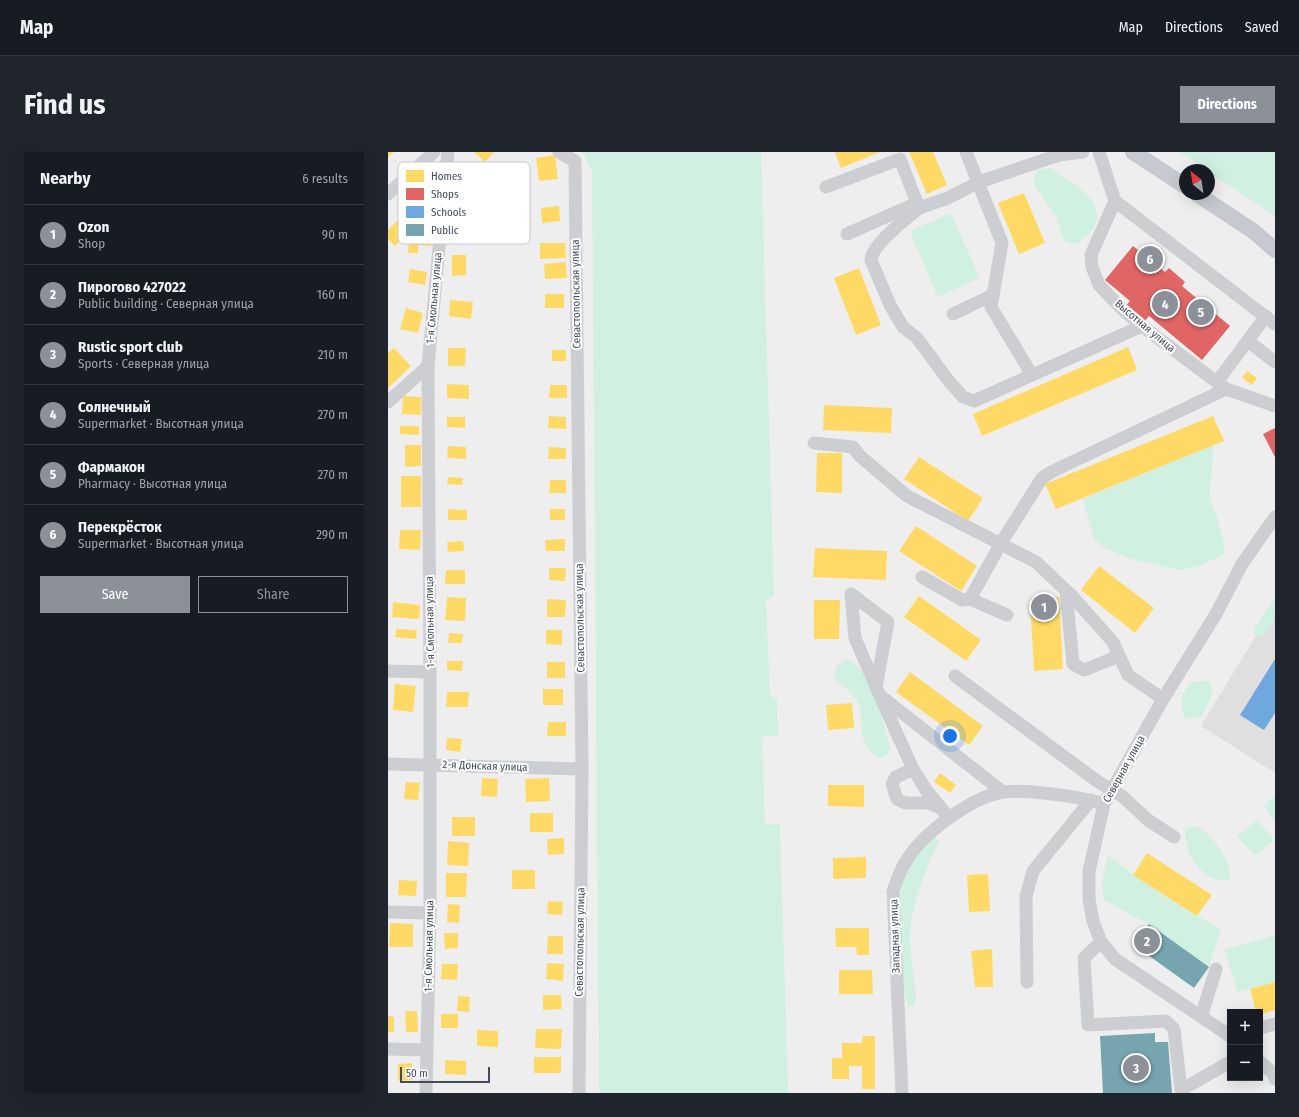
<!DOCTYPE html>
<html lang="en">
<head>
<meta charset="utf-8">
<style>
  body { margin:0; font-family:"Fira Sans Condensed",sans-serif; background:#20242c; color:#f1f3f6 }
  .controls { position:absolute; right:12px; bottom:12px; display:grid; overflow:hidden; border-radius:0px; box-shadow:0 4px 16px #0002 }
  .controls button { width:36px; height:36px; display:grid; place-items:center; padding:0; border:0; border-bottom:1px solid #363941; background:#171b24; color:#f1f3f6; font:20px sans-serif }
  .compass { position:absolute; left:791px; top:12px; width:36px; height:36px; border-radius:50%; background:#171b24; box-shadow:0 4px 16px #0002; rotate:330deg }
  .scale { position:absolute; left:12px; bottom:10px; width:90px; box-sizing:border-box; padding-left:4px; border:2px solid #444c5b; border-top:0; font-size:11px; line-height:14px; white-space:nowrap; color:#444c5b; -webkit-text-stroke:3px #fff; paint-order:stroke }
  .you { position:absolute; left:562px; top:584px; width:14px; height:14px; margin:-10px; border:3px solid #fff; border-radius:50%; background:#1a73e8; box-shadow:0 0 0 6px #1a73e833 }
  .badge { display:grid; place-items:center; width:26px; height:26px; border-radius:50%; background:#8c9099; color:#fff; font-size:13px; font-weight:700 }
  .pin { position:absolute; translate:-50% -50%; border:2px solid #fff; box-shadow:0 1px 4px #0006 }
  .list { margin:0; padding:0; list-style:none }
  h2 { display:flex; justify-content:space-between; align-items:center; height:52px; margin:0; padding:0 16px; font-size:17px }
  h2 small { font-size:13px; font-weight:400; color:#9ea1a6 }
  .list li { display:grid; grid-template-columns:26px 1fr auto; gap:12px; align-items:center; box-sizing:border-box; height:60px; padding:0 16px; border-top:1px solid #363941 }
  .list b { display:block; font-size:15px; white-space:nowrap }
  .list p { margin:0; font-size:13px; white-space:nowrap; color:#9ea1a6 }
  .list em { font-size:13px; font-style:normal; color:#9ea1a6 }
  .actions { display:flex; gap:8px; padding:12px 16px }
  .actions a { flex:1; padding:9px 0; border:1px solid #8c9099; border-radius:0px; text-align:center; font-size:14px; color:#8c9099 }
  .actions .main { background:#8c9099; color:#fff }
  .map { position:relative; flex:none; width:887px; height:941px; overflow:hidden; border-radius:0px }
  header { display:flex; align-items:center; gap:24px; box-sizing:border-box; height:56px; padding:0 20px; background:#171b24; border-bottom:1px solid #363941 }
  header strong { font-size:19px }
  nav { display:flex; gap:22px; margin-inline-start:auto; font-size:14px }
  .intro { display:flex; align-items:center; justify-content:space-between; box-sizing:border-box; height:96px; padding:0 24px }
  h1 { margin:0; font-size:28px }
  .button { padding:10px 18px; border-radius:0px; background:#8c9099; color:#fff; font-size:14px; font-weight:700 }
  main { display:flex; gap:24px; padding:0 24px }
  aside { flex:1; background:#171b24; border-radius:0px; box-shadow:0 4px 16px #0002 }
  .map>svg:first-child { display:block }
  .education { fill:#e0dfdf }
  .green { fill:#d0f0e1 }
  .homes { fill:#ffd966 }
  .shops { fill:#e06666 }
  .schools { fill:#6fa8dc }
  .public { fill:#76a5af }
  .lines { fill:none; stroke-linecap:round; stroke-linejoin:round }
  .minor { stroke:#ccced1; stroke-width:13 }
  .major { stroke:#c6c9cf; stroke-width:16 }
  .labels { text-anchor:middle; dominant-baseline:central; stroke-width:4; stroke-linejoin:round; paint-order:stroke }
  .street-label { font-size:11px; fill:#444c5b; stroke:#fff }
  .key { fill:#fff; stroke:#c7c9ce; stroke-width:1 }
  .key-label { font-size:11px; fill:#444c5b }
</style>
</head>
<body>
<header>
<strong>Map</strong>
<nav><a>Map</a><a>Directions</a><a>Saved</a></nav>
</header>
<div class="intro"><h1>Find us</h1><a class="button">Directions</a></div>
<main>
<aside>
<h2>Nearby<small>6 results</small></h2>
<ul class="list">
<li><span class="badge">1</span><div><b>Ozon</b><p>Shop</p></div><em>90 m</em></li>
<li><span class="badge">2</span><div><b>Пирогово 427022</b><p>Public building · Северная улица</p></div><em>160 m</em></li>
<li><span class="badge">3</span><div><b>Rustic sport club</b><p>Sports · Северная улица</p></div><em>210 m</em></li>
<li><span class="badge">4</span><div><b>Солнечный</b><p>Supermarket · Высотная улица</p></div><em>270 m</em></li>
<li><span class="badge">5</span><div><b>Фармакон</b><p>Pharmacy · Высотная улица</p></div><em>270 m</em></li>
<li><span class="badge">6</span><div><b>Перекрёсток</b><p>Supermarket · Высотная улица</p></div><em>290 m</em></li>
</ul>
<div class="actions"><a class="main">Save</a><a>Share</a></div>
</aside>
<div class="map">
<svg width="887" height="941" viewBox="0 0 887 941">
  <rect width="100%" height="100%" fill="#efeeee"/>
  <path class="education" d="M 887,452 L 887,621 L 813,574 Z"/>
  <g class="green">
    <path d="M 195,0 L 373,0 L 386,444 L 378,448 L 382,544 L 389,547 L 390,584 L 374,585 L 377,672 L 392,673 L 400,941 L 212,941 L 211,937 L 204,19 Z"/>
    <path d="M 791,0 L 887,0 L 887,64 L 821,20 L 821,18 Z"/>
    <path d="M 662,16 C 692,35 736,61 688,92 L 677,89 L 672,78 L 668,64 L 647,34 L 645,29 L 650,18 Z"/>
    <path d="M 560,62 L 564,64 L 590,122 L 589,127 L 553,144 L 549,143 L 523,82 L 525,78 Z"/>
    <path d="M 826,293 L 821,346 L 829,365 L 836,393 L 836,403 L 809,414 L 792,418 L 743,407 L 717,396 L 706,387 L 695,347 Z"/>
    <path d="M 887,446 C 887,465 887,474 872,484 L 866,482 L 867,475 Z"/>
    <path d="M 459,507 C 484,517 495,572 502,596 L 501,602 C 496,606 492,607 487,603 C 466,586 478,569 470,551 C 466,541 453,533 446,526 L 449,514 Z"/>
    <path d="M 821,529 L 825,541 L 814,564 L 801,567 L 796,565 C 791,549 793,543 803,530 Z"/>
    <path d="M 887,644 L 887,670 L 876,653 Z"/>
    <path d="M 869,668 L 886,688 L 867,704 L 849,684 Z"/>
    <path d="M 809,674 C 823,680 845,713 842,727 C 817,736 793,698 798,677 Z"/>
    <path d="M 546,685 L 551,689 C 537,721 522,753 522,788 C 523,808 526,827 528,846 L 526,853 L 520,855 L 513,826 L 512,743 L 515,731 L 531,695 Z"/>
    <path d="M 720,703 C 755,731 793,756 833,777 L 821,815 L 761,772 L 716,748 L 714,731 Z"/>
    <path d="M 887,783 L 887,830 L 850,840 L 836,798 Z"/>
  </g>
  <g class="homes">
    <path d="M 0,0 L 6,0 L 0,5 Z"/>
    <path d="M 86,0 L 106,0 L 97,10 Z"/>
    <path d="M 447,0 L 492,0 L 453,16 Z"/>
    <path d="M 521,0 L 545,0 L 559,33 L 539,42 Z"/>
    <path d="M 167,3 L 170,27 L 151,29 L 148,6 Z"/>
    <path d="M 636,41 L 657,91 L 631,102 L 610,51 Z"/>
    <path d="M 171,54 L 172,69 L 154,71 L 153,56 Z"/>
    <path d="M 10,68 L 22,79 L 7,94 L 0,87 L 0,78 Z"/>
    <path d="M 29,84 L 44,85 L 43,94 L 30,93 L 30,101 L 20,101 L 21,91 L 29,92 Z"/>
    <path d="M 152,91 L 177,91 L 178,106 L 152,107 Z"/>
    <path d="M 64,103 L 78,103 L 78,123 L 64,124 Z"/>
    <path d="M 178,110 L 179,126 L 157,127 L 156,112 Z"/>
    <path d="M 471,116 L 493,173 L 468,183 L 446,126 Z"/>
    <path d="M 22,117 L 39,120 L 37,133 L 20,130 Z"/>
    <rect x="157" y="142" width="19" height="14"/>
    <path d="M 62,148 L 85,150 L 83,167 L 61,164 Z"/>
    <path d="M 18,156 L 35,161 L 30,181 L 12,177 Z"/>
    <path d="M 740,195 L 749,218 L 594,284 L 585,262 Z"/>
    <path d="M 6,196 L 23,214 L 0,236 L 0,201 Z"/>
    <path d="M 60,196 L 78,196 L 77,214 L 60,214 Z"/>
    <rect x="164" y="198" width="14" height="11"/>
    <path d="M 859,219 L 869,226 L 864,233 L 854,226 Z"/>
    <path d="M 59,232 L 81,233 L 81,247 L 59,246 Z"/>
    <path d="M 162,233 L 179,233 L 179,246 L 161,246 Z"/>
    <path d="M 15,244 L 33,245 L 33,263 L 14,262 Z"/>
    <path d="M 436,253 L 504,256 L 503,281 L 435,278 Z"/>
    <path d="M 161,264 L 178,265 L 178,277 L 160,276 Z"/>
    <path d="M 825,264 L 836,289 L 668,357 L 657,332 Z"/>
    <path d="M 59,265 L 77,265 L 77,276 L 59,275 Z"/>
    <path d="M 12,274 L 31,274 L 31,283 L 12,282 Z"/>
    <path d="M 17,293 L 33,293 L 33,314 L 17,315 Z"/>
    <path d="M 60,294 L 78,295 L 78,307 L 59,306 Z"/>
    <path d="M 161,295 L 178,296 L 178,307 L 160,307 Z"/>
    <path d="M 429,301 L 454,301 L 454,341 L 428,340 Z"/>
    <path d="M 531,305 L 595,346 L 580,369 L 516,327 Z"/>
    <rect x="13" y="324" width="20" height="31"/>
    <path d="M 60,325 L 75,326 L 74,333 L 59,332 Z"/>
    <path d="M 162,328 L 178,328 L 178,341 L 161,341 Z"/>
    <path d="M 60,357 L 79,358 L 79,368 L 60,368 Z"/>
    <rect x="162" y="357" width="15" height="11"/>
    <path d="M 528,374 L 589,414 L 573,439 L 511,399 Z"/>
    <path d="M 12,378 L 33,378 L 32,398 L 11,397 Z"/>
    <path d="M 177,387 L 177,399 L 158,399 L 157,388 Z"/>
    <path d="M 75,389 L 76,399 L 60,400 L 59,390 Z"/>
    <path d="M 427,396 L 499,399 L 498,428 L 425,425 Z"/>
    <path d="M 711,414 L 766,456 L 747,481 L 693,438 Z"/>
    <path d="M 161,416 L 178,416 L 177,429 L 161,428 Z"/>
    <path d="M 58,418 L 77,418 L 77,432 L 57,432 Z"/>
    <path d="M 531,444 L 593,488 L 578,509 L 516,465 Z"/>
    <path d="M 59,445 L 78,446 L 77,469 L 57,468 Z"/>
    <path d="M 671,445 L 675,517 L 646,519 L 642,447 Z"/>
    <path d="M 159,447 L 178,448 L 177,465 L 159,465 Z"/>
    <path d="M 426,448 L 452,448 L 451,487 L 426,487 Z"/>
    <path d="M 5,450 L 32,453 L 31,467 L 4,465 Z"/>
    <path d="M 8,477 L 29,478 L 28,487 L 7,485 Z"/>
    <path d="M 158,478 L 174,478 L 174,493 L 158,492 Z"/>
    <path d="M 61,481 L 75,482 L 74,491 L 60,491 Z"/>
    <path d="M 59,509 L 75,509 L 74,519 L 59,518 Z"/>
    <rect x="159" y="510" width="18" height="16"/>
    <path d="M 522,520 L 595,574 L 581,593 L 508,540 Z"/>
    <path d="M 7,532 L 28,534 L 25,560 L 5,558 Z"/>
    <rect x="155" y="537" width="20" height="16"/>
    <path d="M 59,540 L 81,540 L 80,555 L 58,555 Z"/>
    <path d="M 464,551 L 466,576 L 440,578 L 438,553 Z"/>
    <path d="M 160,570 L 178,570 L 178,584 L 159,584 Z"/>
    <path d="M 59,586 L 74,587 L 72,600 L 58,598 Z"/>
    <path d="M 552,621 L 568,633 L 562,641 L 546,630 Z"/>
    <path d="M 94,626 L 110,627 L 109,645 L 93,644 Z"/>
    <path d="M 161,626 L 162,649 L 138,650 L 137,627 Z"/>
    <path d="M 18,630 L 32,631 L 30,648 L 16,647 Z"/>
    <path d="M 440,633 L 476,633 L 476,655 L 440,654 Z"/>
    <rect x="142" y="661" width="23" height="19"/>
    <rect x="64" y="665" width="23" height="19"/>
    <path d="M 176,686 L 176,702 L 160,703 L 159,687 Z"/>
    <path d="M 60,689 L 81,691 L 80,714 L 59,713 Z"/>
    <path d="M 759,701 L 824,743 L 809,764 L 745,723 Z"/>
    <path d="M 478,705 L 478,726 L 445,727 L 445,706 Z"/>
    <rect x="124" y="718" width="23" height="19"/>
    <path d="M 58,721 L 79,721 L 78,745 L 58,745 Z"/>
    <path d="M 600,722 L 602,759 L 581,760 L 579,723 Z"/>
    <path d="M 11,728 L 29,729 L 28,744 L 10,743 Z"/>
    <path d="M 160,749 L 175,750 L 174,763 L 159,762 Z"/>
    <path d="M 60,752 L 72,753 L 71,771 L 59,770 Z"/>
    <path d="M 2,771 L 25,772 L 25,795 L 1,795 Z"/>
    <path d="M 447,776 L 481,776 L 481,803 L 469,803 L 468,795 L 448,795 Z"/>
    <path d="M 56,781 L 70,781 L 70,796 L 57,797 Z"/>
    <path d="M 160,784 L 175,784 L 175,802 L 159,802 Z"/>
    <path d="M 604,797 L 605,835 L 587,835 L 583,799 Z"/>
    <path d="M 159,811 L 176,812 L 175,829 L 158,827 Z"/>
    <path d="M 54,812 L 70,812 L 69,828 L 53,827 Z"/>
    <path d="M 451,818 L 484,818 L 485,842 L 451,842 Z"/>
    <path d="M 887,830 L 887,858 L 872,863 L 872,860 L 868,860 L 862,837 Z"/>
    <path d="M 155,843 L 173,843 L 174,857 L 155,858 Z"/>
    <path d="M 70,844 L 82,845 L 81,860 L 69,859 Z"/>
    <path d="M 17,859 L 29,859 L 30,880 L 18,880 Z"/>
    <rect x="53" y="862" width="17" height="14"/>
    <path d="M 0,864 L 6,865 L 6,880 L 0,880 Z"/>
    <path d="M 148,877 L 174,877 L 173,897 L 147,896 Z"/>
    <path d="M 89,878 L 110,879 L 110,895 L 89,894 Z"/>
    <path d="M 475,884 L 487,884 L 487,937 L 474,937 L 474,914 L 461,914 L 461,927 L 444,927 L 444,906 L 454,906 L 454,891 L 474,891 Z"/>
    <rect x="146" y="905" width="27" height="16"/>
    <path d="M 57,908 L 78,909 L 78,923 L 57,922 Z"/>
    <path d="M 24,911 L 24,928 L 10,929 L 10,912 Z"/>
  </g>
  <g class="shops">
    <path d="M 745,94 L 777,120 L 781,116 L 797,130 L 794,134 L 842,174 L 814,208 L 761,164 L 756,170 L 737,155 L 742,149 L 717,128 Z"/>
    <path d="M 887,276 L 887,305 L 875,282 Z"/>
  </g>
  <path class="schools" d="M 887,507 L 887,561 L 876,578 L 852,563 Z"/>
  <g class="public">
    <path d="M 761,772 L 821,815 L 806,836 L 746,793 Z"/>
    <path d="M 767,881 L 767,890 L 780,890 L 784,941 L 715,941 L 712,884 Z"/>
  </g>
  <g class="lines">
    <g class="minor">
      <path d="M 171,0 L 187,9 L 194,617 L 191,941"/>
      <path d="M 578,0 L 614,91 L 603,155 L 644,223"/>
      <path d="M 711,0 L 727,49 L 703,103 L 704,115 L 711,133 L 733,156 L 754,174 L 838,237 L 887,254"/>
      <path d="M 438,35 L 512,7 L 531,56 L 560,46 L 591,30 L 647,11 L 671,3 L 695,0"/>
      <path d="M 0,42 L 46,0"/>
      <path d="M 727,49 L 887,172"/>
      <path d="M 531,56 C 518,67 484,92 483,108 L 502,153 L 515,175 L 529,186 L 560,228 L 575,245 L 586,249 L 754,174"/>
      <path d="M 459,82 L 529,51"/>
      <path d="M 565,162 L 605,143"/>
      <path d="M 860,189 L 887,210"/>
      <path d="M 829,230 L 878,164"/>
      <path d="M 0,250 L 40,214"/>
      <path d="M 426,291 L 465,295 L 472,304 L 519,344 L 648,410 L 684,444 L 725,490 L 740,523 L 775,547"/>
      <path d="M 534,425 L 574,448 L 582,447 L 613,391 L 654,326 L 663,320 L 838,237"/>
      <path d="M 678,439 L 685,512 L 696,518 L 731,504"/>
      <path d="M 582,447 L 619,463"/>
      <path d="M 0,519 L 42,520"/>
      <path d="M 567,524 L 709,629 L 734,644 L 760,668 L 786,685"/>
      <path d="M 488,535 L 500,470 L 463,442 L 467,486 L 492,544 L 525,617 L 538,638 L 561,666"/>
      <path d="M 494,545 L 615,640"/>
      <path d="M 0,612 L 194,617"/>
      <path d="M 525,617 L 508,625 L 504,632 L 509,647 L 517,651 L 540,651 L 553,656"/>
      <path d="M 0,760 L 42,761"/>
      <path d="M 713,790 L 696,806 L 700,873 L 778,869 L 786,877 L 793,938 L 842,910"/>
      <path d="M 639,830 L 638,744 L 645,719 L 703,648"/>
      <path d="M 813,865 L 828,817"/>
      <path d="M 872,876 L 887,872"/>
      <path d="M 842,884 L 727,807 L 713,790 L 705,769 L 701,747 L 701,719 L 716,652 L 775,547 L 828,462 L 854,412 L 887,365"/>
      <path d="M 0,897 L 38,898"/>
      <path d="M 872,910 L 885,921 L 887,927"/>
      <path d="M 38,941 L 42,761 L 42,520 L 40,214 L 60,0"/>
      <path d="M 514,941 L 505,739 C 509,727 513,716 520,706 C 537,680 585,644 616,640 C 639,637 694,645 716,652"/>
    </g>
    <g class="major">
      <path d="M 745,0 L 797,34"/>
      <path d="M 809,42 L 865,79 L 887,98"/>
    </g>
  </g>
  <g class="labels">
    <g class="street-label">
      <text transform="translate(188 142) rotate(-91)">Севастопольская улица</text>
      <text transform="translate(46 146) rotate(-85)">1-я Смольная улица</text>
      <text transform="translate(757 174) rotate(40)">Высотная улица</text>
      <text transform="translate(192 466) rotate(-91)">Севастопольская улица</text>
      <text transform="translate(42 470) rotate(-91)">1-я Смольная улица</text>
      <text transform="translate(97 614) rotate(2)">2-я Донская улица</text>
      <text transform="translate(736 617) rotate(-61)">Северная улица</text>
      <text transform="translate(507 784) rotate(-92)">Западная улица</text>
      <text transform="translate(192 790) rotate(-89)">Севастопольская улица</text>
      <text transform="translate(41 794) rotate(-89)">1-я Смольная улица</text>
    </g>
  </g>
  <rect x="10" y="10" width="132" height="82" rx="6" class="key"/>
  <rect x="18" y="18" width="18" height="12" fill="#ffd966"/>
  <rect x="18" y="36" width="18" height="12" fill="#e06666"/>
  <rect x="18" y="54" width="18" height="12" fill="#6fa8dc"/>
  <rect x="18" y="72" width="18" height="12" fill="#76a5af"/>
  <g class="key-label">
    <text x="43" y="28">Homes</text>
    <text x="43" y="46">Shops</text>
    <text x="43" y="64">Schools</text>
    <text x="43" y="82">Public</text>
  </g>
</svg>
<div class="controls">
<button>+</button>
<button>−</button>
</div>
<svg class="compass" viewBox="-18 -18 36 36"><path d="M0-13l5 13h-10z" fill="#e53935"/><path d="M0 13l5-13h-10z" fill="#9ea1a6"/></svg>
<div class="scale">50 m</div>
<div class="you"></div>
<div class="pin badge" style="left:656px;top:455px">1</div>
<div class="pin badge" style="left:759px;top:789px">2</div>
<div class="pin badge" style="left:748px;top:916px">3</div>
<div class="pin badge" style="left:777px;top:152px">4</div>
<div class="pin badge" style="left:813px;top:160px">5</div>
<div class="pin badge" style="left:762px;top:107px">6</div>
</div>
</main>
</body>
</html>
